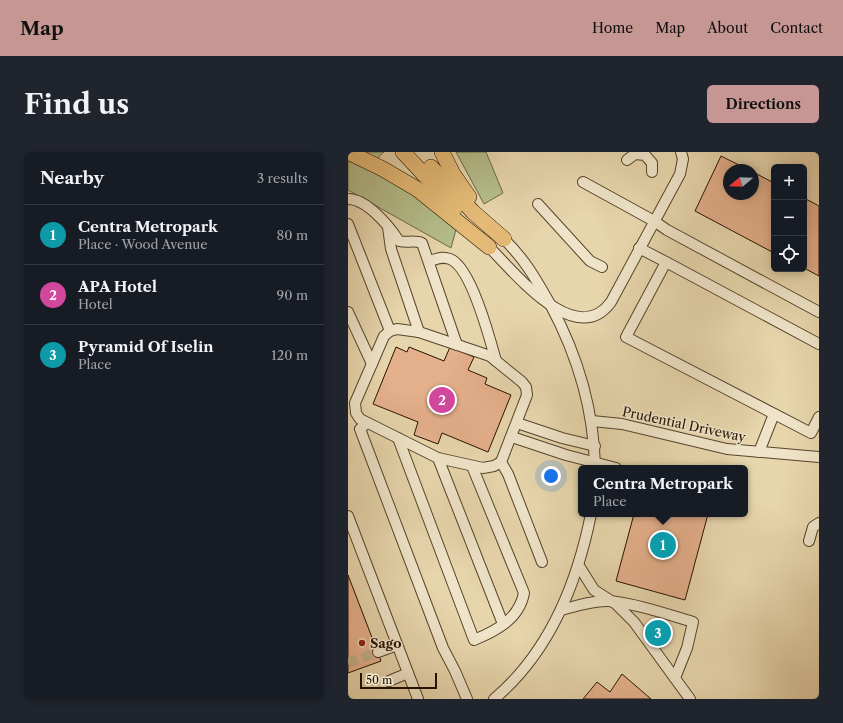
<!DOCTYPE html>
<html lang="en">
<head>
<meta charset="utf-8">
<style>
  body { margin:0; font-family:"Libre Caslon Text",serif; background:#20242c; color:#f1f3f6 }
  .controls { position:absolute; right:12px; top:12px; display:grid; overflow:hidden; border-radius:6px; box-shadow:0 2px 10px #0003 }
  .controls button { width:36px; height:36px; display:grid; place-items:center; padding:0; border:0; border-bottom:1px solid #363941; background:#171b24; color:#f1f3f6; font:20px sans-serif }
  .compass { position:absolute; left:375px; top:12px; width:36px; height:36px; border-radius:50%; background:#171b24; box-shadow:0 2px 10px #0003; rotate:251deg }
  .scale { position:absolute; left:12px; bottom:10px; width:77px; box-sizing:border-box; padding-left:4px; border:2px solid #261300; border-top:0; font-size:11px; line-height:14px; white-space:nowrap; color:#261300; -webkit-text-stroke:3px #efe4c9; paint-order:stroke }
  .you { position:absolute; left:203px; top:324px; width:14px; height:14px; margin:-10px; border:3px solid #fff; border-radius:50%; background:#1a73e8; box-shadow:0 0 0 6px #1a73e833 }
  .badge { display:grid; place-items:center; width:26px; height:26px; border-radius:50%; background:#c59692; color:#fff; font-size:13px; font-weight:700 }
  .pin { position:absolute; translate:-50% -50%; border:2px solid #fff; box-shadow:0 1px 4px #0006 }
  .popup { position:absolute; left:230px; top:313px; width:170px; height:52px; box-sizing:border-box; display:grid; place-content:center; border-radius:6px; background:#171b24; filter:drop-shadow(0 1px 3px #0005); font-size:13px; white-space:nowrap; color:#9ea1a6 }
  .popup b { font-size:15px; color:#f1f3f6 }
  .popup::after { content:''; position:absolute; left:50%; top:100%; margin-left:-8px; border:8px solid transparent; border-top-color:#171b24 }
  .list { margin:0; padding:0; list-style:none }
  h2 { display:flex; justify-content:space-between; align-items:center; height:52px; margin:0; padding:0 16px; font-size:17px }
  h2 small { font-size:13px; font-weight:400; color:#9ea1a6 }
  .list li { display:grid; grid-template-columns:26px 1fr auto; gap:12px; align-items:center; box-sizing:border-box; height:60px; padding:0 16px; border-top:1px solid #363941 }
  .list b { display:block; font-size:15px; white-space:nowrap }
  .list p { margin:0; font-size:13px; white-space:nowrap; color:#9ea1a6 }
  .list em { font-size:13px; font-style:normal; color:#9ea1a6 }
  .icon { flex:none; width:22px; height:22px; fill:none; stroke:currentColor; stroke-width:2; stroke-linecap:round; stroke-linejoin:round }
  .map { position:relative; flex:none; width:471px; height:547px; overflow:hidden; border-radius:6px }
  header { display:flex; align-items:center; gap:24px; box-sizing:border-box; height:56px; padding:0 20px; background:#c59692; color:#111 }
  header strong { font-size:19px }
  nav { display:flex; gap:22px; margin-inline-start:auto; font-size:14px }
  .intro { display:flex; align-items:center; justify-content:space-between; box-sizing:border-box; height:96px; padding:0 24px }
  h1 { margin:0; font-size:28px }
  .button { padding:10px 18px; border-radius:6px; background:#c59692; color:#111; font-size:14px; font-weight:700 }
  main { display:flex; gap:24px; padding:0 24px }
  aside { flex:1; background:#171b24; border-radius:6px; box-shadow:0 2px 10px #0003 }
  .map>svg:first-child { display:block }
  .green { fill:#b4bd8a; stroke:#6d6845 }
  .building { fill:#e4af8b; stroke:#261300 }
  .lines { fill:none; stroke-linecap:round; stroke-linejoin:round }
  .minor-tunnel { stroke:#c0ae8a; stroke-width:10; stroke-dasharray:10 5; stroke-linecap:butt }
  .minor-casing { stroke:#56442b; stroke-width:12 }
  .highway-casing { stroke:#261300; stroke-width:16 }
  .minor { stroke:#efe4c9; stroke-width:10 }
  .highway { stroke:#e4ba76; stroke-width:15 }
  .poi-dot { fill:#8f2418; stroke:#efe4c9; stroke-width:1.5 }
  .labels { text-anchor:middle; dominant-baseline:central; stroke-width:3; stroke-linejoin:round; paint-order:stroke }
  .street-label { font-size:13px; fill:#261300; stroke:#efe4c9 }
  .poi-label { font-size:13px; font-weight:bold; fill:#261300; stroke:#efe4c9; text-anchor:start }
</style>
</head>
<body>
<header>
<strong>Map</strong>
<nav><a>Home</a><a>Map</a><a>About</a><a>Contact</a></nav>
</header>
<div class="intro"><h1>Find us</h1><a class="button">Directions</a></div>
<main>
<aside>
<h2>Nearby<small>3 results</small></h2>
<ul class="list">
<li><span class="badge" style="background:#0f9aa8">1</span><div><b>Centra Metropark</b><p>Place · Wood Avenue</p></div><em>80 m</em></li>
<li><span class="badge" style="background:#d1479c">2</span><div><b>APA Hotel</b><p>Hotel</p></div><em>90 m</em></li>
<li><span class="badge" style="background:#0f9aa8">3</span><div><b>Pyramid Of Iselin</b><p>Place</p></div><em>120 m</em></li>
</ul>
</aside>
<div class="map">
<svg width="471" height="547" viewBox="0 0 471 547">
  <rect width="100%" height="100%" fill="#e7d5ac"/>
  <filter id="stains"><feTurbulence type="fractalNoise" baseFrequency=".005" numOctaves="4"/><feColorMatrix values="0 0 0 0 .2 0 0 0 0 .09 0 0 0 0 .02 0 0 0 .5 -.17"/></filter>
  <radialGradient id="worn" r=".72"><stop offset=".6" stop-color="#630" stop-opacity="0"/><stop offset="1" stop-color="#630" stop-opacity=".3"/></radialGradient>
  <g class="green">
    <path d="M 0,0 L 36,0 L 24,11 L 110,70 L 103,96 L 0,38 Z"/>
    <path d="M 108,0 L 138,0 L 155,41 L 136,52 Z"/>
  </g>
  <g class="building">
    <path d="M 373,4 L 401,18 L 381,18 L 381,42 L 405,42 L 405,20 L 426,31 L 426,101 L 347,59 Z"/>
    <path d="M 456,46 L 471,54 L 471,124 L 456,116 Z"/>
    <path d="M 48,195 L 59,200 L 61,195 L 96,209 L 102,195 L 126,205 L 120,218 L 139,226 L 137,232 L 163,243 L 140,300 L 94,281 L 90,292 L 66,283 L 70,270 L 25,252 Z"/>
    <path d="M 286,362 L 360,362 L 337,448 L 268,429 Z"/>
    <path d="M 0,423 L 33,509 L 0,521 Z"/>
    <path d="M 274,522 L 303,547 L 235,547 L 249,530 L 262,540 Z"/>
  </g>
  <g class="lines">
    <path class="minor-tunnel" d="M 0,511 L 30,500"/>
    <defs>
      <g id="minor">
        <path d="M 279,8 L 287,2 L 297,3 L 304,11 L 304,20"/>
        <path d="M 235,30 L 306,69 L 319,78 L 471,160"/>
        <path d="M 0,47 C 19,47 41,74 51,89 C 59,91 67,88 74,91 L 109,193"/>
        <path d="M 190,52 L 242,109 L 254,115"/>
        <path d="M 0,72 L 42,179"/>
        <path d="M 40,75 L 43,97 L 71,180"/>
        <path d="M 156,87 C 178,109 187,126 202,152 C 230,204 246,257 247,316"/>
        <path d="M 141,95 C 167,121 228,198 263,150 L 332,22 L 335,7 L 333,0"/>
        <path d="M 291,96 L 318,110"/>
        <path d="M 81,109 C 89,107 94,104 102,107 C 123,115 142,187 148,209"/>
        <path d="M 0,160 L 24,212"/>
        <path d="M 49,177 L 71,180 L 142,204 L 174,230 L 178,235 L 179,243 L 153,310 L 146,314 L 135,316 L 90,306 L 12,267 L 8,261 L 7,251 L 36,184 L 42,179 Z"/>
        <path d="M 471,192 L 318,110 L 278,185 L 463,281 L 471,265"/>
        <path d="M 244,269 L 274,272 L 379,297 L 471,305"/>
        <path d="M 19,271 L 12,277 L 95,496 L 107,519 L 119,547"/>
        <path d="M 169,271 L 214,286 L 247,294"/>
        <path d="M 164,285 L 218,303 L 268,316"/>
        <path d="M 50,286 L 126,488 C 148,479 171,467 176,441 L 124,314"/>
        <path d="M 411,300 L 426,262"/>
        <path d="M 90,306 L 155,472"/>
        <path d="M 153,310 L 160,322 L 194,410"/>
        <path d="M 0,364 L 70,547"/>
        <path d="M 461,389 L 465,375 L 471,371"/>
        <path d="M 231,414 L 246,438 L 268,452 L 286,470 L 342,547"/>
        <path d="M 213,458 C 228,454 246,448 261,449 C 290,452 318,462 345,470 L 339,496 L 327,526"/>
        <path d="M 30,500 L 49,493"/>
        <path d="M 41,529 L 60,521"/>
        <path d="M 146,547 C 202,500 229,432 243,362"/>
      </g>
      <g id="highway">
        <path d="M 0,0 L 35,17 L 69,37 L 141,95"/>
        <path d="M 55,0 L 107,56"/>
        <path d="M 94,0 L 105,22 L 121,45"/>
        <path d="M 83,15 L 125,60 L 156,87"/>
      </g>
    </defs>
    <use href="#minor" class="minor-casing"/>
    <use href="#highway" class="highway-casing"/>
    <use href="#minor" class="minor"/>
    <use href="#highway" class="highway"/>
  </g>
  <circle class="poi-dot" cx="14" cy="491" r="4"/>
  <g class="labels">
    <g class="street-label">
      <text transform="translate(336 272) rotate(12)">Prudential Driveway</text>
    </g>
    <g class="poi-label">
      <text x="22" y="491">Sago</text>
    </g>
  </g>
  <rect width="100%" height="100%" filter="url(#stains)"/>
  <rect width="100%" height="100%" fill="url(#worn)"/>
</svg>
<div class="controls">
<button>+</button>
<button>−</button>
<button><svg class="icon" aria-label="locate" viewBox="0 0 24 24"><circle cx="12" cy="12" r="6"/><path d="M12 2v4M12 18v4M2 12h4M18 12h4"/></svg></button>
</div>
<svg class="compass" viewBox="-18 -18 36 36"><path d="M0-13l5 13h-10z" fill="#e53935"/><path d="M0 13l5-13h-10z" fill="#9ea1a6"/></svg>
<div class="scale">50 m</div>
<div class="you"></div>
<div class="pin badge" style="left:315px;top:393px;background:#0f9aa8">1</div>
<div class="popup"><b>Centra Metropark</b>Place</div>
<div class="pin badge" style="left:94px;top:248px;background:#d1479c">2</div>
<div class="pin badge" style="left:310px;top:481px;background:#0f9aa8">3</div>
</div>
</main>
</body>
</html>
